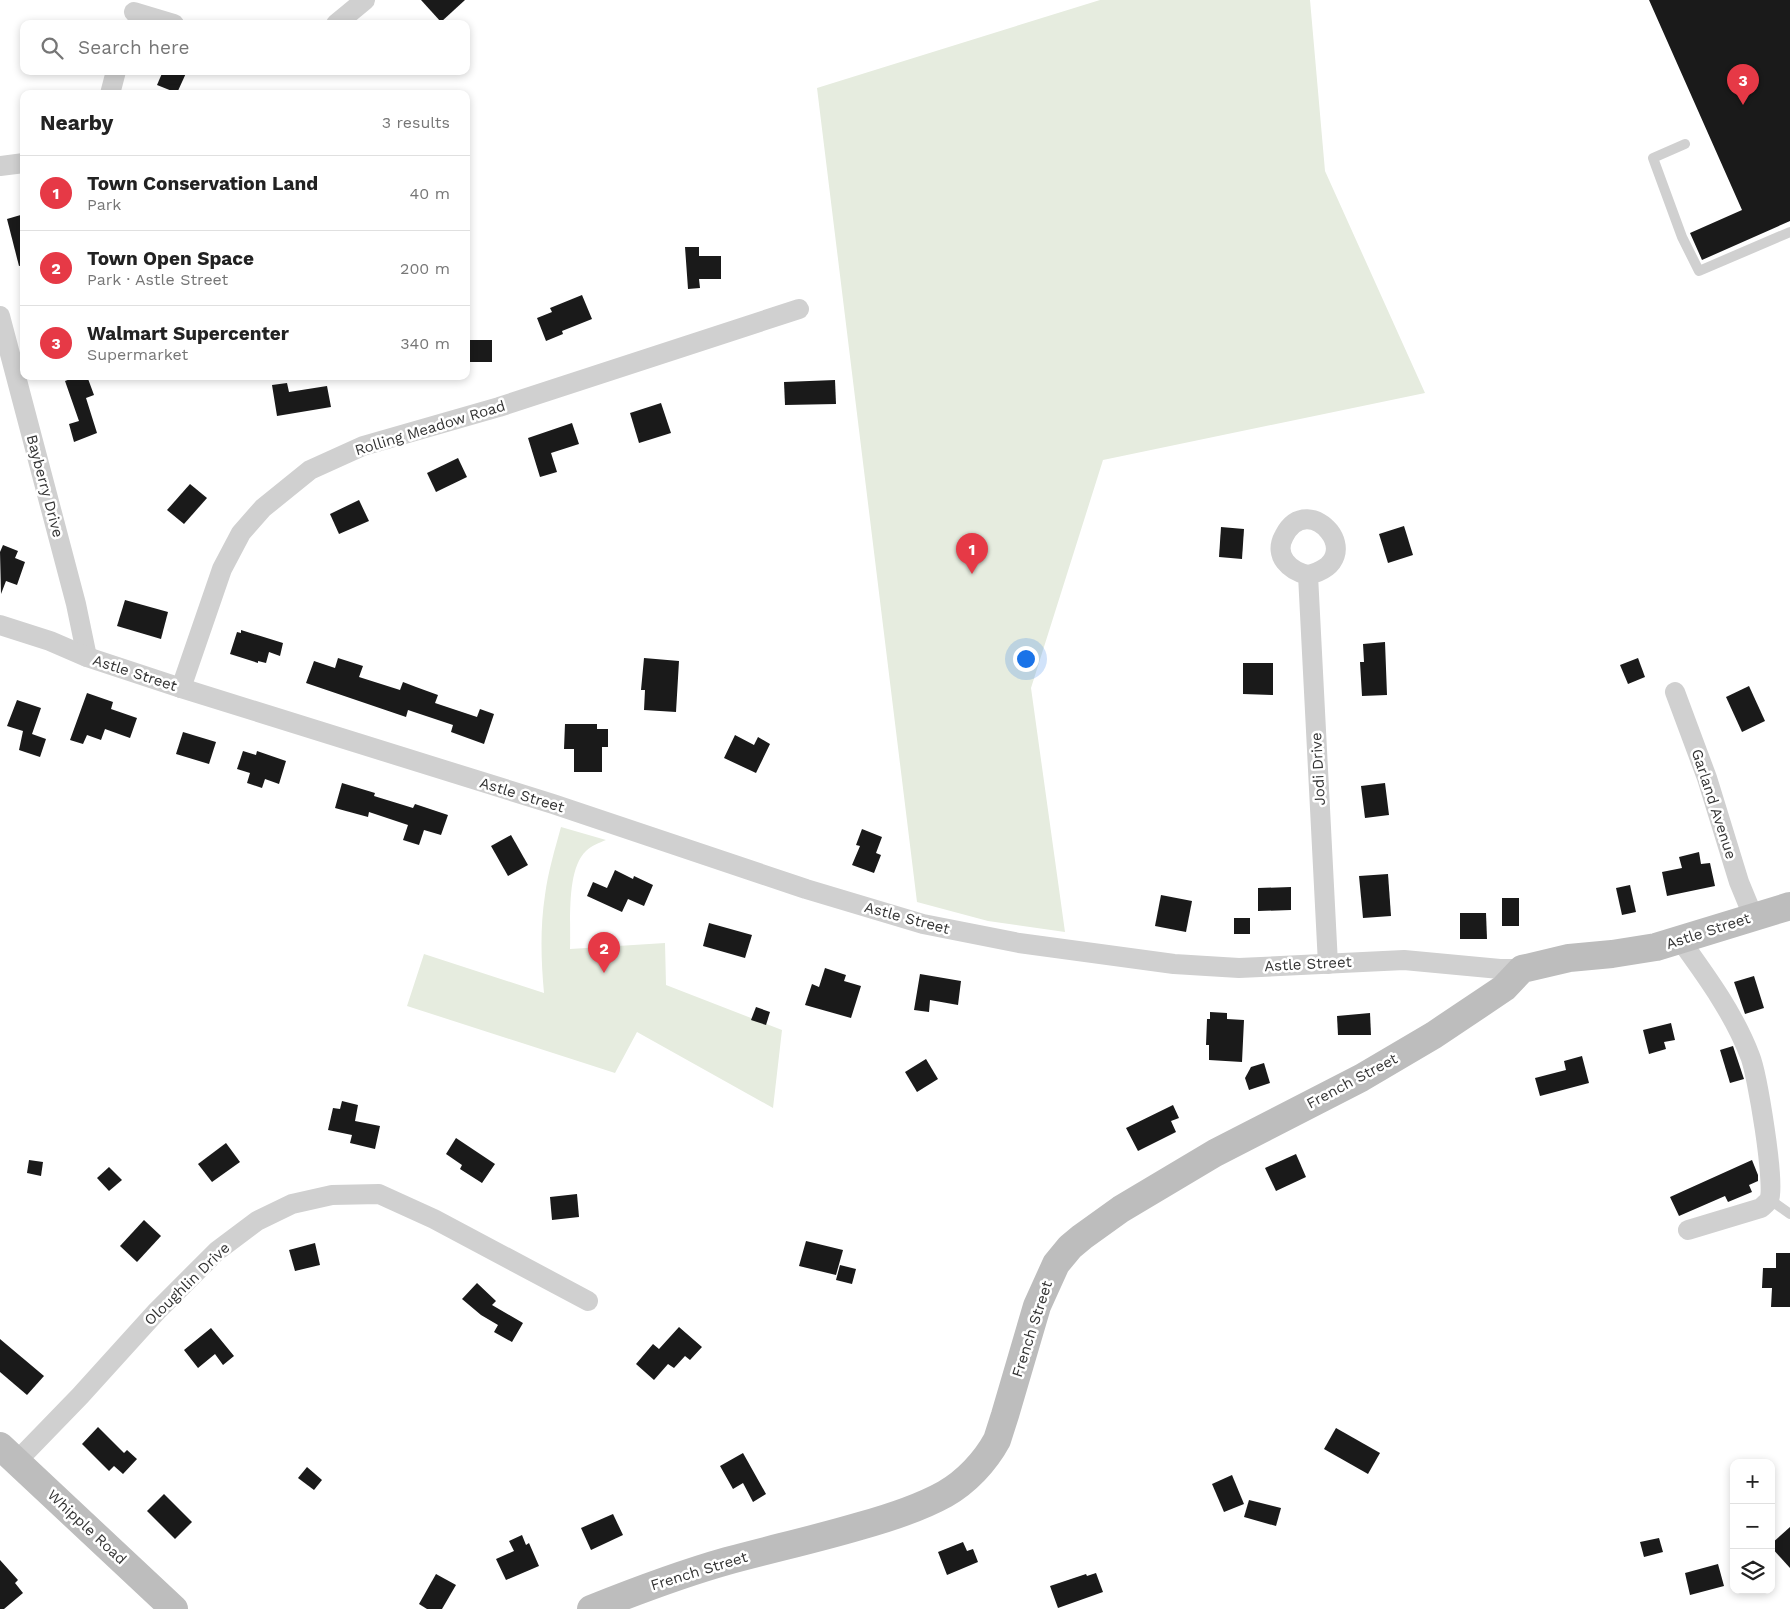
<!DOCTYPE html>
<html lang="en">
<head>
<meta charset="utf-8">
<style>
  body { margin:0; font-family:"Work Sans",sans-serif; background:#f2f2f2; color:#222 }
  .controls { position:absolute; right:15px; bottom:15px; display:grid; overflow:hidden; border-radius:10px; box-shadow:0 2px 8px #0003 }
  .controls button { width:45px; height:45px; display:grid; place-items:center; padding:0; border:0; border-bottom:1px solid #e0e0e0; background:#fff; color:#222; font:25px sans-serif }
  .you { position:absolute; left:1025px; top:658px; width:18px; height:18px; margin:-12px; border:4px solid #fff; border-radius:50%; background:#1a73e8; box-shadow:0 0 0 8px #1a73e833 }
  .badge { display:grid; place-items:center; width:32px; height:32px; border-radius:50%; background:#e63946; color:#fff; font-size:16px; font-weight:700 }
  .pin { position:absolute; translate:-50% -41px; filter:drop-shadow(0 1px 2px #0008) }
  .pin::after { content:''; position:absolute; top:26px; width:18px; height:15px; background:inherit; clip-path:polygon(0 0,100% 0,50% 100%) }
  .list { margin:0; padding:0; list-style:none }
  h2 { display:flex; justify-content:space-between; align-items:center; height:65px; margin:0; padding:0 20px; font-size:21px }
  h2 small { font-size:16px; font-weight:400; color:#767676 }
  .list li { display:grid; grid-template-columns:32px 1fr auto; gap:15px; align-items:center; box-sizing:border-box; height:75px; padding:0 20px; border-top:1px solid #e0e0e0 }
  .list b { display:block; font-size:19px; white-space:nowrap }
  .list p { margin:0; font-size:16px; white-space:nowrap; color:#767676 }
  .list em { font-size:16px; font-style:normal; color:#767676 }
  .icon { flex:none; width:28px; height:28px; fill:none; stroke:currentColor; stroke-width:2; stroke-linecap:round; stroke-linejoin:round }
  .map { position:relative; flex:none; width:1790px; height:1609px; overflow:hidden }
  .search { position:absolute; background:#fff; box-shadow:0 2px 8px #0003; left:20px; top:20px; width:450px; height:55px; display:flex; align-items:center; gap:12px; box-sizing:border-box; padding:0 18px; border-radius:10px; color:#767676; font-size:19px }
  .panel { position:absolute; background:#fff; box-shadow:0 2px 8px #0003; left:20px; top:90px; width:450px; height:290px; border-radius:10px }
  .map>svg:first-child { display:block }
  .green { fill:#e6ecdf }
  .building { fill:#1a1a1a }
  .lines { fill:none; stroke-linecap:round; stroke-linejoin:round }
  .lane { stroke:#d0d0d0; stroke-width:10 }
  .street { stroke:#d0d0d0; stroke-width:20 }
  .secondary { stroke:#bdbdbd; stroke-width:28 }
  .labels { text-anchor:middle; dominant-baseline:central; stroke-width:5; stroke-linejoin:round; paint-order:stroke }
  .street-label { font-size:15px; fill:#333; stroke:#fff }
</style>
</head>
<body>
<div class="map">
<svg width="1790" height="1609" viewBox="0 0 1790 1609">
  <rect width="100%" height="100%" fill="#fff"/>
  <g class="green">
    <path d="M 1100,0 L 1310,0 L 1325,171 L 1425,393 L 1103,460 L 1031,688 L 1065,932 L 988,921 L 917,902 L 817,88 Z"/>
    <path d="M 561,827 L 606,840 C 599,843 592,845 586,851 C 566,870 571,922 570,949 L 665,943 L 666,985 L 782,1030 L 773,1108 L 637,1032 L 615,1073 L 407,1006 L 424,954 L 544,993 C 541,960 540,928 545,895 C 548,872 555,849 561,827 Z"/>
  </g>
  <g class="building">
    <path d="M 421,0 L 465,0 L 441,22 Z"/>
    <path d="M 1649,0 L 1790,0 L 1790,221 L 1702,260 L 1690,233 L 1742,210 Z"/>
    <path d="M 163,71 L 187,71 L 177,93 L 157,85 Z"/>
    <path d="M 24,214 L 24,265 L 19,266 L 7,219 Z"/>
    <path d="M 685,247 L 699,247 L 699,256 L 721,256 L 721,279 L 699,279 L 700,288 L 688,289 Z"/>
    <path d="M 582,295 L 592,319 L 562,331 L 563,334 L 546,341 L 537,318 L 552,312 L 550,308 Z"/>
    <rect x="466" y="340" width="26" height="22"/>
    <path d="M 78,376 L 87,376 L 94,395 L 86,398 L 97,433 L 74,442 L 69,424 L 79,421 L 65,381 Z"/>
    <path d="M 835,380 L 836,404 L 785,405 L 784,382 Z"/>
    <path d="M 287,383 L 289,392 L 327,386 L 331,407 L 277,416 L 272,385 Z"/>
    <path d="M 661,403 L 671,433 L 639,443 L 630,413 Z"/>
    <path d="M 572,423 L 579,444 L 551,453 L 557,472 L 540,477 L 528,438 Z"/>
    <path d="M 458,458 L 467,477 L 436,492 L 427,473 Z"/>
    <path d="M 190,484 L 207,498 L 184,524 L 167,510 Z"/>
    <path d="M 359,500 L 369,521 L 339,534 L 330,514 Z"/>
    <path d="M 1404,526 L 1413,555 L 1388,563 L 1379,534 Z"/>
    <path d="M 1221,527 L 1244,529 L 1242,559 L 1219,557 Z"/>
    <path d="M 3,545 L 18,551 L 15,558 L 25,562 L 17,585 L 6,581 L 1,594 L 0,552 Z"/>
    <path d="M 125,600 L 168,612 L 161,639 L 117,626 Z"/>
    <path d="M 241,630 L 283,643 L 280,656 L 269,652 L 266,663 L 258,661 L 258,663 L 230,654 L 237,632 L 241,633 Z"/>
    <path d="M 1385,642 L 1387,695 L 1362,696 L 1360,662 L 1364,662 L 1363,644 Z"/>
    <path d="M 338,658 L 363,666 L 359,677 L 400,690 L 403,682 L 416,687 L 438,695 L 435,703 L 477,717 L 480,709 L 494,714 L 484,744 L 451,732 L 453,725 L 408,710 L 406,717 L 306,683 L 314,661 L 335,668 Z"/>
    <path d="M 644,658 L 679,661 L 676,712 L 644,710 L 645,690 L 641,690 Z"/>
    <path d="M 1638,658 L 1645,677 L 1628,684 L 1620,665 Z"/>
    <path d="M 1243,663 L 1273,663 L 1273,695 L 1243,694 Z"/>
    <path d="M 1749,686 L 1765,721 L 1742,732 L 1726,697 Z"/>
    <path d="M 87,693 L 113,702 L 111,709 L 137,718 L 130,738 L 105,729 L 101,740 L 87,735 L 83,744 L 70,740 Z"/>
    <path d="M 17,700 L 41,708 L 32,734 L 46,739 L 40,757 L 19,750 L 23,731 L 7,726 Z"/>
    <path d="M 565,724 L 597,724 L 597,729 L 608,729 L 608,747 L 602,747 L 602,772 L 574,772 L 574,749 L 564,749 Z"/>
    <path d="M 183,732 L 216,742 L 209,764 L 176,754 Z"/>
    <path d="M 735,735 L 754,745 L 758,737 L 770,744 L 756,773 L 724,758 Z"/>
    <path d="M 243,751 L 256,755 L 257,751 L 286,761 L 279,784 L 265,779 L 262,788 L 247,783 L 250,773 L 237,769 Z"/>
    <path d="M 342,783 L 375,793 L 374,796 L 413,808 L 415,804 L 448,815 L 441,835 L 424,830 L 419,845 L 403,840 L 408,825 L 369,812 L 368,817 L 335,808 Z"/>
    <path d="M 1385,783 L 1389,815 L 1365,818 L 1361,786 Z"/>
    <path d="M 862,829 L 882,837 L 876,853 L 881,855 L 874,873 L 852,865 L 860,846 L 856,845 Z"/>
    <path d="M 511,835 L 528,865 L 508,876 L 491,846 Z"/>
    <path d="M 1699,852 L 1701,864 L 1710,863 L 1715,886 L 1667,896 L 1662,872 L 1682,868 L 1679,857 Z"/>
    <path d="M 615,870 L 633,879 L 634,876 L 653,885 L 644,906 L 628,899 L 622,912 L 587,896 L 593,882 L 607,888 Z"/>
    <path d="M 1388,874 L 1391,916 L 1363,918 L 1359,876 Z"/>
    <path d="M 1630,885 L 1636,912 L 1622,915 L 1616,888 Z"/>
    <path d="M 1291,887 L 1291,910 L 1258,911 L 1258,888 Z"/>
    <path d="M 1161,895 L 1192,901 L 1186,932 L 1155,926 Z"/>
    <rect x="1502" y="898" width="17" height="28"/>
    <path d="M 1460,913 L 1486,913 L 1487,939 L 1460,939 Z"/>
    <rect x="1234" y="918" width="16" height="16"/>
    <path d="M 709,923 L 752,935 L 745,958 L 703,946 Z"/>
    <path d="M 825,968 L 846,975 L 844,981 L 861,986 L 851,1018 L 805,1005 L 812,984 L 819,987 Z"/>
    <path d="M 920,974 L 961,981 L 958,1005 L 930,1000 L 929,1012 L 914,1010 Z"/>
    <path d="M 1754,976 L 1764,1008 L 1745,1014 L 1734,982 Z"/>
    <path d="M 756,1007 L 770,1012 L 766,1025 L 751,1020 Z"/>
    <path d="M 1210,1012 L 1227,1013 L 1227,1019 L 1244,1020 L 1242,1062 L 1209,1060 L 1209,1045 L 1206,1045 L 1207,1019 L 1210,1019 Z"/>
    <path d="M 1370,1013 L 1371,1035 L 1338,1035 L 1337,1016 Z"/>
    <path d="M 1671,1023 L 1675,1040 L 1664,1042 L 1666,1049 L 1649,1054 L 1643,1030 Z"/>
    <path d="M 1733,1046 L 1744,1079 L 1730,1083 L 1720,1050 Z"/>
    <path d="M 1582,1056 L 1589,1083 L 1540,1096 L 1535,1078 L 1566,1070 L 1564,1061 Z"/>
    <path d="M 926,1059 L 938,1079 L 917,1092 L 905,1072 Z"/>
    <path d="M 1264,1063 L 1270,1083 L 1249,1090 L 1245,1078 L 1251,1067 Z"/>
    <path d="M 342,1101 L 358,1105 L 355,1121 L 380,1126 L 375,1149 L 350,1143 L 352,1135 L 328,1130 L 333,1108 L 340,1109 Z"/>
    <path d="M 1173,1105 L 1179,1118 L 1171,1121 L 1176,1132 L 1138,1151 L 1126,1128 Z"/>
    <path d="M 456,1138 L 495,1164 L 482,1183 L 460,1169 L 462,1165 L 446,1154 Z"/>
    <path d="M 226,1143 L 240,1162 L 212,1182 L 198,1164 Z"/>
    <path d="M 1296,1154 L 1306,1177 L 1276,1191 L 1265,1168 Z"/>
    <path d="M 29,1160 L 43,1162 L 41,1176 L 27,1173 Z"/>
    <path d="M 1752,1160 L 1758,1175 L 1758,1181 L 1749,1185 L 1752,1192 L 1728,1202 L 1725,1196 L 1679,1216 L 1670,1197 Z"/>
    <path d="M 109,1167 L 122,1180 L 109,1191 L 97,1178 Z"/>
    <path d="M 577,1194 L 579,1217 L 552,1220 L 550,1197 Z"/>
    <path d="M 144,1220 L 161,1236 L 137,1262 L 120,1246 Z"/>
    <path d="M 806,1241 L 843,1250 L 836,1275 L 799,1266 Z"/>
    <path d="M 315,1243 L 320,1265 L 295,1271 L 289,1250 Z"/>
    <path d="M 1776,1253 L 1790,1253 L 1790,1307 L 1771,1307 L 1772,1288 L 1762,1288 L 1763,1268 L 1776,1268 Z"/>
    <path d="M 840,1265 L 856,1269 L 852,1284 L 836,1280 Z"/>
    <path d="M 477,1283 L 496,1301 L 492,1305 L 523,1323 L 512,1342 L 494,1332 L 498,1325 L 481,1315 L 462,1299 Z"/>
    <path d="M 679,1327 L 702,1347 L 690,1360 L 685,1356 L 674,1368 L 668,1364 L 654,1380 L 636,1364 L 653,1344 L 659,1349 Z"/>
    <path d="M 211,1328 L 234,1356 L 223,1365 L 215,1354 L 198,1368 L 184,1350 Z"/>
    <path d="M 0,1339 L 44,1376 L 27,1395 L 0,1372 Z"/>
    <path d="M 98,1427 L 124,1453 L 127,1450 L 137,1459 L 123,1474 L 114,1466 L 109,1471 L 82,1444 Z"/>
    <path d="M 1336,1428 L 1380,1453 L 1368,1474 L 1324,1449 Z"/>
    <path d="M 743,1453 L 766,1494 L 753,1502 L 743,1483 L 733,1489 L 720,1466 Z"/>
    <path d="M 307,1467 L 322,1480 L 314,1490 L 298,1478 Z"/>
    <path d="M 1232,1475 L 1244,1504 L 1224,1512 L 1212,1484 Z"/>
    <path d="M 164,1494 L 192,1522 L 175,1539 L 147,1511 Z"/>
    <path d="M 1249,1500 L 1281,1508 L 1276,1526 L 1244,1517 Z"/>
    <path d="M 613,1514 L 623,1535 L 591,1550 L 581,1528 Z"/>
    <path d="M 1790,1527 L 1790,1568 L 1771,1547 L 1771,1544 Z"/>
    <path d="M 522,1535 L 526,1545 L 529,1543 L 539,1566 L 506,1580 L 496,1559 L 514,1551 L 509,1541 Z"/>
    <path d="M 1659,1538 L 1663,1552 L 1644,1557 L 1640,1542 Z"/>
    <path d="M 963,1542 L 967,1551 L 973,1549 L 978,1562 L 947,1575 L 938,1552 Z"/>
    <path d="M 0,1560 L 18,1580 L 15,1583 L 23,1593 L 4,1609 L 0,1609 Z"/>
    <path d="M 1718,1564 L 1724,1586 L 1690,1595 L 1685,1573 Z"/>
    <path d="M 1096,1573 L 1103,1592 L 1058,1608 L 1050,1586 L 1086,1574 L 1087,1576 Z"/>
    <path d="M 436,1574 L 456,1585 L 442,1609 L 427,1609 L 419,1604 Z"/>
  </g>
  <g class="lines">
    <g class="lane">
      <path d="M 1685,144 L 1653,158 L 1682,237 L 1699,271 L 1790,232"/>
      <path d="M 1769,1199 L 1790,1214"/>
    </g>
    <g class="street">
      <path d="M 134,12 L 174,24"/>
      <path d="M 336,24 L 365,0"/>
      <path d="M 110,94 L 116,71"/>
      <path d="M 0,166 L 24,163"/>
      <path d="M 0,316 L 76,604 L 87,657"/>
      <path d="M 1308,575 C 1290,571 1273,556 1284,536 C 1309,487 1372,560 1308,575 L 1328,964"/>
      <path d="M 0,625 L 50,641 L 87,657 L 181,688 L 553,804 L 806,889 L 923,924 L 1019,943 L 1174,964 L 1239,968 L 1404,960 L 1500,969 L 1522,969"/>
      <path d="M 181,688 L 222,569 L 241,533 L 263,508 L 310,470 L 363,446 L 499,407 L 799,309"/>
      <path d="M 1675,692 L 1707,778 L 1739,882 L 1753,916"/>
      <path d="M 1681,941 C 1707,977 1734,1014 1750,1056 C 1757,1073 1776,1186 1769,1200 C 1768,1202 1763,1206 1761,1208 L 1688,1230"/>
      <path d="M 16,1462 L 80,1396 L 157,1311 L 217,1251 L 257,1221 L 292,1204 L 332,1195 L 379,1194 L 434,1219 L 588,1301"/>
    </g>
    <g class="secondary">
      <path d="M 0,1446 L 174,1609"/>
      <path d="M 591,1609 C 636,1591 681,1574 727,1561 C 771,1549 816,1539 860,1526 C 889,1518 918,1509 945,1494 C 966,1482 985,1462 997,1440 L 1005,1415 L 1037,1306 L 1056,1264 L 1070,1247 L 1082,1237 L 1121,1209 L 1215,1153 L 1361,1078 L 1434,1035 L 1504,988 L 1522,969 L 1569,958 L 1612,954 L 1656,947 L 1790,906"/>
    </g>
  </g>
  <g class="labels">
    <g class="street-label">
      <text transform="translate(430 428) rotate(-17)">Rolling Meadow Road</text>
      <text transform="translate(45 486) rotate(75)">Bayberry Drive</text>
      <text transform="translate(135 673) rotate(18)">Astle Street</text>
      <text transform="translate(1318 769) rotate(-93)">Jodi Drive</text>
      <text transform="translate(522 795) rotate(17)">Astle Street</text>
      <text transform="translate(1714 804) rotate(72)">Garland Avenue</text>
      <text transform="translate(907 918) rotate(15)">Astle Street</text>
      <text transform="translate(1708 931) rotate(-18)">Astle Street</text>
      <text transform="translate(1308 964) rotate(-3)">Astle Street</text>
      <text transform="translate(1352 1081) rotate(-28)">French Street</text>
      <text transform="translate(187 1284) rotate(-44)">Oloughlin Drive</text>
      <text transform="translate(1032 1329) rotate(-72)">French Street</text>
      <text transform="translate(87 1527) rotate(43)">Whipple Road</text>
      <text transform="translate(699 1571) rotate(-17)">French Street</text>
    </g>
  </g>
</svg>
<div class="controls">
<button>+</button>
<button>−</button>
<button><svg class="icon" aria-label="layers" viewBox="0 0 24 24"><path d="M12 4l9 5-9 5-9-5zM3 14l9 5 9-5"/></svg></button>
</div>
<div class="you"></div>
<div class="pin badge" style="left:972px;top:574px">1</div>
<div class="pin badge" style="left:604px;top:973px">2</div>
<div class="pin badge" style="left:1743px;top:105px">3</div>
<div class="search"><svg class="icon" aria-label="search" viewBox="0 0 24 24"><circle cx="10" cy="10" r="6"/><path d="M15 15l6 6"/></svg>Search here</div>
<section class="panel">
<h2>Nearby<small>3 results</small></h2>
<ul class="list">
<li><span class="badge">1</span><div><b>Town Conservation Land</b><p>Park</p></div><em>40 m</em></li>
<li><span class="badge">2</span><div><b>Town Open Space</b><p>Park · Astle Street</p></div><em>200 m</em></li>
<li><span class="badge">3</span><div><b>Walmart Supercenter</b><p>Supermarket</p></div><em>340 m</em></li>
</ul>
</section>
</div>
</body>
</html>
